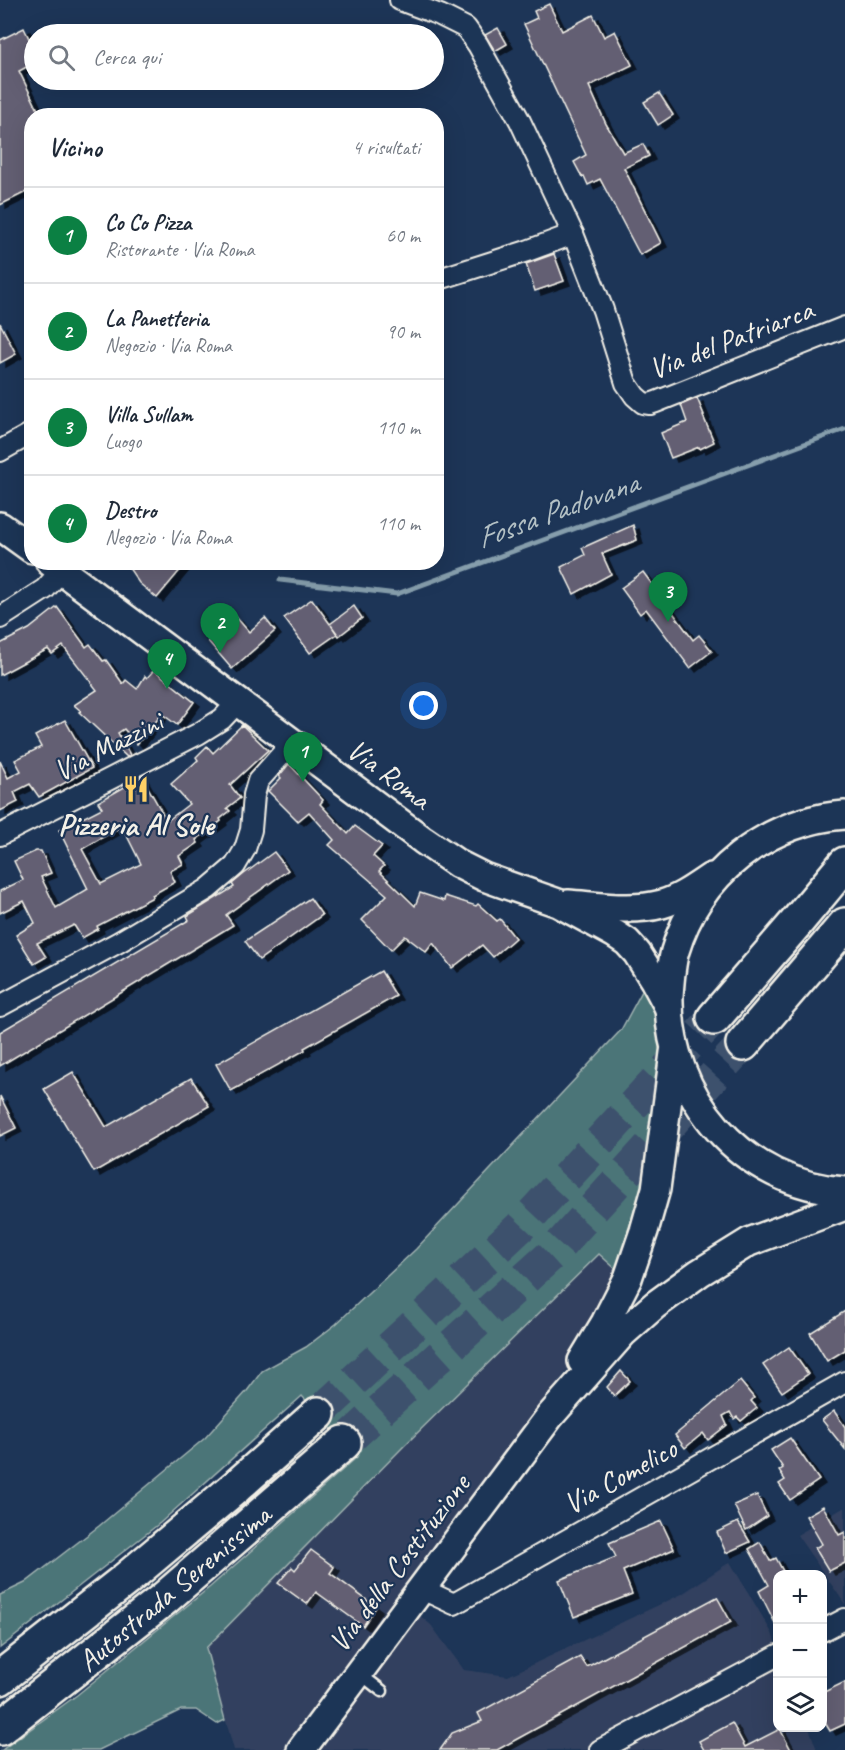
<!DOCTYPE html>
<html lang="it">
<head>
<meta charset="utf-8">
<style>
  body { margin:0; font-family:Caveat,sans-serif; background:#f2f2f3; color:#1f2937 }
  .controls { position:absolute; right:18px; bottom:18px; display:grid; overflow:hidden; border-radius:12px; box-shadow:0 6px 24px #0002 }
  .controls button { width:54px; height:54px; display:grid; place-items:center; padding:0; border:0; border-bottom:2px solid #e0e1e3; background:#fff; color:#1f2937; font:30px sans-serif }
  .you { position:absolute; left:424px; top:706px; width:21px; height:21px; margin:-15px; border:4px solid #fff; border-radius:50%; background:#1a73e8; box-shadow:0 0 0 9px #1a73e833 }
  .badge { display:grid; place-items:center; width:39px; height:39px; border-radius:50%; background:#0b8043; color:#fff; font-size:20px; font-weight:700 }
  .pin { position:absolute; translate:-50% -50px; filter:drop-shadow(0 2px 3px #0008) }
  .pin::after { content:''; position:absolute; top:32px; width:21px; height:18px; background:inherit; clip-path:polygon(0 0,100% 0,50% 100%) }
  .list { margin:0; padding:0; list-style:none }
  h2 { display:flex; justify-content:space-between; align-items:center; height:78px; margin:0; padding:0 24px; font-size:26px }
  h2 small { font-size:20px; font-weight:400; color:#747a83 }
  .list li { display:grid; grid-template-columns:39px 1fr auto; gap:18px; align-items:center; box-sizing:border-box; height:96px; padding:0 24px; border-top:2px solid #e0e1e3 }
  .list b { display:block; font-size:22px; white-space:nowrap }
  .list p { margin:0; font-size:20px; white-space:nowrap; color:#747a83 }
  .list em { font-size:20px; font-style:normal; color:#747a83 }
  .icon { flex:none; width:33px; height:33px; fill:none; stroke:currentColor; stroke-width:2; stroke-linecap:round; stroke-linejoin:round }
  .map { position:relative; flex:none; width:845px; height:1750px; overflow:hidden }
  .search { position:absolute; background:#fff; box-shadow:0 6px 24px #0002; left:24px; top:24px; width:420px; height:66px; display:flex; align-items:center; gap:15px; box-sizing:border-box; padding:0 21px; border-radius:33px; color:#747a83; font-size:22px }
  .panel { position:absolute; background:#fff; box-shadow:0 6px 24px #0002; left:24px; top:108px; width:420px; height:462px; border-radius:24px }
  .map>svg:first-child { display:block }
  .built { fill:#32415f }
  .green { fill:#4b7478; stroke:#a0b2b0; stroke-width:1.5 }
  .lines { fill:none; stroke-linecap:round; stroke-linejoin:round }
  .stream { stroke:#869eac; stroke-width:5 }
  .building { fill:#635e73; stroke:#f4f1e8; stroke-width:1.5; fill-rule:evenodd; filter:url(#shadow) }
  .motorway-tunnel { stroke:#3d516d; stroke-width:33; stroke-dasharray:33 16; stroke-linecap:butt }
  .service-casing { stroke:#f4f1e8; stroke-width:15 }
  .minor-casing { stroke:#f4f1e8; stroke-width:24 }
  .secondary-casing { stroke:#f4f1e8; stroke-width:32 }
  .motorway-casing { stroke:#f4f1e8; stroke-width:38 }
  .service { stroke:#1d3557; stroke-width:10 }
  .minor { stroke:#1d3557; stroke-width:20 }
  .secondary { stroke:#1d3557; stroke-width:27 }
  .motorway { stroke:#1d3557; stroke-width:33 }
  .labels { text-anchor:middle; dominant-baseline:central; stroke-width:4.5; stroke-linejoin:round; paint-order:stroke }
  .street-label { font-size:30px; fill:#f4f1e8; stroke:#1d3557 }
  .poi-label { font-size:30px; font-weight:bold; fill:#f4f1e8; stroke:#1d3557 }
  .water-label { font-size:32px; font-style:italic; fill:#b4c1c5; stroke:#1d3557 }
</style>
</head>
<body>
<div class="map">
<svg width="845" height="1750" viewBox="0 0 845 1750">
  <defs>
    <filter id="shadow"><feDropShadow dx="6" dy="4" stdDeviation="0" flood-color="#0009"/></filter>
  </defs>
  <rect width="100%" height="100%" fill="#1d3557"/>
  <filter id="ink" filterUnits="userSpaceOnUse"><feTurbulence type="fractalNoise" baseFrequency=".0167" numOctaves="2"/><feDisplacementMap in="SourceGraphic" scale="12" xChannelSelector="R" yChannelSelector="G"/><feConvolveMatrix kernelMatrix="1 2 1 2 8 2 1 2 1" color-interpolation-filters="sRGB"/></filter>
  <g filter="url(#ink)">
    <g class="built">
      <path d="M 599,1254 L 619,1272 L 571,1365 L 429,1557 L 405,1587 L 364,1646 L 338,1677 L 284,1750 L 234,1750 L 206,1649 L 404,1446 Z"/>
      <path d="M 845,1507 L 845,1604 L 797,1535 Z"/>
      <path d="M 730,1562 L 772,1633 L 777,1648 L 778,1728 L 809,1728 L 817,1750 L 308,1750 L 412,1609 L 431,1625 L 464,1670 L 508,1676 L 682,1594 Z"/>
    </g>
    <path class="green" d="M 647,982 L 657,1014 L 660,1055 L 656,1149 L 619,1272 L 599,1254 L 404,1446 L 206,1648 L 225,1720 L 217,1724 L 196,1710 L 181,1710 L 99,1750 L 2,1750 L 77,1695 L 210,1587 L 357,1457 L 302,1396 L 160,1523 L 0,1648 L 0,1595 L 25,1583 L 99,1526 L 205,1438 L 247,1391 L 262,1371 L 306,1347 L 336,1324 L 416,1249 L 621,1030 Z"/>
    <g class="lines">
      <path class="stream" d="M 280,580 L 397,594 L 845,429"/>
    </g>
    <g class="building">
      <path d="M 549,4 L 562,31 L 593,15 L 604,37 L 615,31 L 632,65 L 589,86 L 606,124 L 623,153 L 643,144 L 649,156 L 624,168 L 661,243 L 640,255 L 600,179 L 588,185 L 584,176 L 582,177 L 574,162 L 586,155 L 524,24 L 537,18 L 534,11 Z"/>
      <path d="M 24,28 L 34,49 L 34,63 L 19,71 L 41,116 L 32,116 L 32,189 L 0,205 L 0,40 Z"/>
      <path d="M 498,28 L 507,44 L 495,51 L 485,35 Z"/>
      <path d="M 659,93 L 673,115 L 658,125 L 644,102 Z"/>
      <path d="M 554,254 L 564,281 L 535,291 L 526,264 Z"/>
      <path d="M 0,323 L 16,354 L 0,363 Z"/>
      <path d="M 697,398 L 704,415 L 703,416 L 714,442 L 700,449 L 699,447 L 671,458 L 661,433 L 687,422 L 681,405 Z"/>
      <path d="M 633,525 L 637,540 L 602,554 L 611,574 L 574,594 L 561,567 L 585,555 L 582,548 Z"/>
      <path d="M 125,562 L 187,562 L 157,598 L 139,583 Z"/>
      <path d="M 643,572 L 693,640 L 699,635 L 712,651 L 690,668 L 646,609 L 640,614 L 621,588 Z"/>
      <path d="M 312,599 L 330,624 L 354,606 L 362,618 L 339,636 L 331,625 L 337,634 L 310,653 L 284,618 Z"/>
      <path d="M 57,607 L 86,647 L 90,644 L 103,661 L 106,660 L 123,684 L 126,680 L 137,689 L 145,676 L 147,678 L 154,670 L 194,702 L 177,725 L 162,714 L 137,744 L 124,729 L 118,733 L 130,755 L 127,757 L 79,712 L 81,711 L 74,705 L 97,690 L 63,646 L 52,654 L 48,649 L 0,675 L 0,644 L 29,629 Z"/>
      <path d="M 236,617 L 249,632 L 265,618 L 275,631 L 232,669 L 208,641 Z"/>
      <path d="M 65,720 L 92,768 L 39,797 L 30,784 L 14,792 L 18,802 L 0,811 L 0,761 L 8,778 L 21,771 L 15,760 L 41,747 L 35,736 Z"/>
      <path d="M 242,725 L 268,750 L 230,785 L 240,798 L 227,808 L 230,811 L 220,819 L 221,821 L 196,840 L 198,843 L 179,856 L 183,864 L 170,871 L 175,882 L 152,895 L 153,897 L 97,926 L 98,929 L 82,938 L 74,925 L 37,943 L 46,957 L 34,964 L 16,935 L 35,923 L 24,901 L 0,913 L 0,891 L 23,880 L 14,861 L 36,851 L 41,851 L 51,873 L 41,877 L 56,908 L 88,889 L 59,830 L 102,808 L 98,802 L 142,777 L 167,821 L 189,804 L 171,784 L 198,760 L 196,757 L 207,746 L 213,753 ZM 122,826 L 141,864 L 101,884 L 82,849 Z"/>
      <path d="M 289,764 L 323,800 L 320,804 L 348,834 L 355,826 L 382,846 L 373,856 L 384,866 L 379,871 L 415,906 L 420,893 L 444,901 L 445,896 L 476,906 L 478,904 L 497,921 L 500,919 L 515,938 L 493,957 L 482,945 L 452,968 L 433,943 L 426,952 L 405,936 L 391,950 L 362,920 L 387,895 L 329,845 L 334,840 L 309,812 L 298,821 L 268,791 L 281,778 L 279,776 Z"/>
      <path d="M 274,852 L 288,870 L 226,915 L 233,925 L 0,1066 L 0,1032 L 189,920 L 187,916 L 234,887 L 232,884 L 244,874 Z"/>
      <path d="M 310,898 L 322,915 L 259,960 L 245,941 Z"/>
      <path d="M 381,971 L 396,996 L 304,1048 L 305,1050 L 231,1091 L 216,1064 Z"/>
      <path d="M 73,1072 L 106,1127 L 191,1078 L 209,1106 L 94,1172 L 44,1089 Z"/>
      <path d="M 0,1096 L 16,1128 L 0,1136 Z"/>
      <path d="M 845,1311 L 845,1350 L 827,1361 L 810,1333 Z"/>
      <path d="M 789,1347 L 808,1374 L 782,1392 L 763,1365 Z"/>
      <path d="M 621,1371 L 630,1381 L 614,1396 L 607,1387 Z"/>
      <path d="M 740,1381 L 754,1398 L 751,1401 L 757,1408 L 741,1421 L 737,1417 L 734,1419 L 730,1412 L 723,1416 L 727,1425 L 708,1440 L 703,1433 L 685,1448 L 675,1435 Z"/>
      <path d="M 834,1411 L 845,1427 L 845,1449 L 822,1420 Z"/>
      <path d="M 790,1438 L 819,1480 L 790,1500 L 779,1484 L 785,1480 L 779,1471 L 783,1468 L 771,1450 Z"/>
      <path d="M 757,1495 L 767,1516 L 746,1530 L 734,1505 Z"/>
      <path d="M 823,1506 L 839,1535 L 845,1532 L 845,1563 L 829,1571 L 815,1548 L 822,1544 L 806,1516 Z"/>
      <path d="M 661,1521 L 674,1549 L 623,1571 L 632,1594 L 574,1617 L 559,1580 L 616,1557 L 609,1543 Z"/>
      <path d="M 738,1522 L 750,1542 L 726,1553 L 717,1532 Z"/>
      <path d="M 760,1542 L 770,1561 L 776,1558 L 785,1575 L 777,1575 L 777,1627 L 759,1591 L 769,1585 L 749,1549 Z"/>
      <path d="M 311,1550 L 334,1567 L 330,1573 L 376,1607 L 363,1626 L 316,1592 L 307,1604 L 278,1583 L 292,1567 L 295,1570 Z"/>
      <path d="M 717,1597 L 731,1622 L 497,1750 L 440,1750 L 452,1733 L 482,1721 L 478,1713 L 580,1657 L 587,1667 Z"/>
      <path d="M 845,1682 L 845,1724 L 830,1731 L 822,1718 L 822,1693 Z"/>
      <path d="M 732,1723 L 745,1747 L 780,1729 L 791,1750 L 704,1750 L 699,1741 Z"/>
    </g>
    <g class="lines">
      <g class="motorway-tunnel">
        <path d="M 318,1414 L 520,1227 L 714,1018"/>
        <path d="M 344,1443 L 550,1256 L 743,1044"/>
      </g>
      <defs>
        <path id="service" d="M 359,1673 L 382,1691"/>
        <g id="minor">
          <path d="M 400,0 L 440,15 L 466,28 L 478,45 L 520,121 L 573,234 L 603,310 L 626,383 L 635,396 L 643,403 L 650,404 L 656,402 L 845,327"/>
          <path d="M 436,280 L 527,251 L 573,234"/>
          <path d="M 0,451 L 32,433"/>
          <path d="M 0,618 L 45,589 L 61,571"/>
          <path d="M 0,835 L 198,734 L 222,719 L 238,702"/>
          <path d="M 0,1006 L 119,942 L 208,889 L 235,866 L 245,849 L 251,830 L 254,795 L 258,781 L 292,743"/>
          <path d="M 422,1589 L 454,1604 L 845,1382"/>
          <path d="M 822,1631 L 845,1619"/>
          <path d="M 600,1750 L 778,1655"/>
        </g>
        <g id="secondary">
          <path d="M 0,526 L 32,549"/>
          <path d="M 50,562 L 423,840 L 458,864 L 484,877 L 558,903 L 615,934 L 627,942 L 637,953 L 654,980 L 669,1008"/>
          <path d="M 845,815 C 766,821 698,874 675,951 C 671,965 670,981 669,996 C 667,1097 743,1185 845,1191"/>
          <path d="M 568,904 C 598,906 632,912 662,904 C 680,899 696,887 711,877"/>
          <path d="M 582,1361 L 605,1323 L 628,1278 L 644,1231 L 656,1189 L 674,1053"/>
          <path d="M 301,1750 L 550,1416 L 623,1333 L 655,1305 L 699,1273 L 749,1242 L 845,1206"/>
        </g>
        <g id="motorway">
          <path d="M 714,1018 L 796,923 L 845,864"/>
          <path d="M 743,1044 L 845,925"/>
          <path d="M 0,1678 L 125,1580 L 237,1486 L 318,1414"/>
          <path d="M 0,1728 L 165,1598 L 344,1443"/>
        </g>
      </defs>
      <use href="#service" class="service-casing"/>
      <use href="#minor" class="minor-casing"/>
      <use href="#secondary" class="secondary-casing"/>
      <use href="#motorway" class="motorway-casing"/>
      <use href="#service" class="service"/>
      <use href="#minor" class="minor"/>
      <use href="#secondary" class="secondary"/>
      <use href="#motorway" class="motorway"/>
    </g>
  </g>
  <defs>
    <symbol id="restaurant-bare" viewBox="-9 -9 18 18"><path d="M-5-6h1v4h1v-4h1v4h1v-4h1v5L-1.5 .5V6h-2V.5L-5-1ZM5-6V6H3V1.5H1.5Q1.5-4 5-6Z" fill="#ffd166" stroke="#1d3557" stroke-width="2.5" paint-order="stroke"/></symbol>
  </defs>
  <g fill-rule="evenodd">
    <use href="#restaurant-bare" x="117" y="770" width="38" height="38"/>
  </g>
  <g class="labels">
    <g class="street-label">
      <text transform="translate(731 339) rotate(-21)">Via del Patriarca</text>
      <text transform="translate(108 746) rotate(-27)">Via Mazzini</text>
      <text transform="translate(389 774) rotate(37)">Via Roma</text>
      <text transform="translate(620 1476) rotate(-29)">Via Comelico</text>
      <text transform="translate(399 1563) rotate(-53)">Via della Costituzione</text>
      <text transform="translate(174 1588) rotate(-40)">Autostrada Serenissima</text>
    </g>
    <g class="poi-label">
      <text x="136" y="825">Pizzeria Al Sole</text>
    </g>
    <g class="water-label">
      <text transform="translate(557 510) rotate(-20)">Fossa Padovana</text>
    </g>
  </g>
</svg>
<div class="controls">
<button>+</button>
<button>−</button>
<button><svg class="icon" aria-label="layers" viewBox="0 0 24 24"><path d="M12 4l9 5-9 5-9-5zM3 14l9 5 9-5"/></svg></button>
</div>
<div class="you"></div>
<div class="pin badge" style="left:303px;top:782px">1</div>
<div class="pin badge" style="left:220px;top:653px">2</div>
<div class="pin badge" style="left:668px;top:622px">3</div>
<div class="pin badge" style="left:167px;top:689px">4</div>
<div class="search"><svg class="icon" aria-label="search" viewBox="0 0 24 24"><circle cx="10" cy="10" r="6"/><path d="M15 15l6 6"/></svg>Cerca qui</div>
<section class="panel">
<h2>Vicino<small>4 risultati</small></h2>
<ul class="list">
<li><span class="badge">1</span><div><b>Co Co Pizza</b><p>Ristorante · Via Roma</p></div><em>60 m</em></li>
<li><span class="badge">2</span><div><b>La Panetteria</b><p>Negozio · Via Roma</p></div><em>90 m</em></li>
<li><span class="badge">3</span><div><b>Villa Sullam</b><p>Luogo</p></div><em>110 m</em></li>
<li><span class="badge">4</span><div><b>Destro</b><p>Negozio · Via Roma</p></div><em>110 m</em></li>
</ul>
</section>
</div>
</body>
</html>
